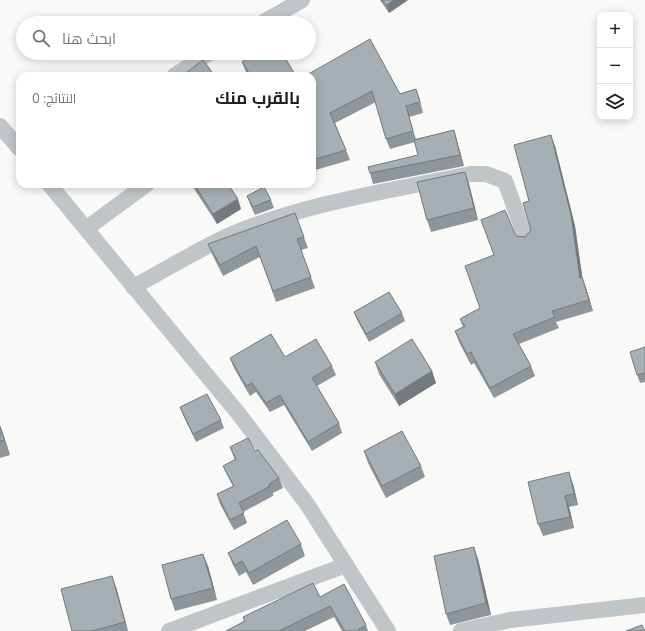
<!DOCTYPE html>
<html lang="ar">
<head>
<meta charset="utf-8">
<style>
  body { margin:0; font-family:"Nunito Sans",Cairo,sans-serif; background:#f2f2f2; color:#202124; direction:rtl }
  .controls { position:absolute; right:12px; top:12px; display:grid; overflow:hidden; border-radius:8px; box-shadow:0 2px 10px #0003 }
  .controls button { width:36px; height:36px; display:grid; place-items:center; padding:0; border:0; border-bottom:1px solid #e0e0e0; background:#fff; color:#202124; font:20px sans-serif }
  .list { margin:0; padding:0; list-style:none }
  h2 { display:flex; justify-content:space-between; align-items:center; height:52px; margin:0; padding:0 16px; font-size:17px }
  h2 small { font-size:13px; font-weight:400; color:#757577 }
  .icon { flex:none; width:22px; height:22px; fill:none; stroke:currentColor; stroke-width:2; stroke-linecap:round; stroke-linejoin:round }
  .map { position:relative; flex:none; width:645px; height:631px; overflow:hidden; direction:ltr }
  .search { position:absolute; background:#fff; box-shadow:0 2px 10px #0003; left:16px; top:16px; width:300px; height:44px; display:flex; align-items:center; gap:10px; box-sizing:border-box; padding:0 14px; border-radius:22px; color:#757577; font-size:15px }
  .panel { position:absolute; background:#fff; box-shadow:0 2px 10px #0003; left:16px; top:72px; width:300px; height:116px; border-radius:12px; direction:rtl }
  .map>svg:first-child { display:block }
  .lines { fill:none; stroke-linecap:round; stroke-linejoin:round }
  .street { stroke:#c0c5c8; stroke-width:16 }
  .wall { fill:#8e969b }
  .shaded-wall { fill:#747a7e }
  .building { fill:#a5afb4; stroke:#747a7e }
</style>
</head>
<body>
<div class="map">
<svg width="645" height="631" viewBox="0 0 645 631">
  <rect width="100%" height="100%" fill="#f9f9f7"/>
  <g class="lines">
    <g class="street">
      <path d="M 262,23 L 302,0"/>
      <path d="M 174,76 L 209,53"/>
      <path d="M 0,126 L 20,149"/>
      <path d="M 49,184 L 238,413 L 307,504 L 388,631"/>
      <path d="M 87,228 L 147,184"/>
      <path d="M 133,287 C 165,270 197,250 230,235 C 305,203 390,191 470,174 L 486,174 L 505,181 L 526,239"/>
      <path d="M 169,631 L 346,565"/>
      <path d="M 461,631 L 510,620 L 645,605"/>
    </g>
  </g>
  <g class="wall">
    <path d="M 380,0 L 408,0 L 389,13 Z"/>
    <path d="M 245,53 L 282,53 L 296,76 L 248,76 L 246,72 L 242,62 L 248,58 Z"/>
    <path d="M 312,76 L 400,94 L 416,89 L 423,113 L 409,117 L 416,139 L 454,130 L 457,141 L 464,166 L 373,184 L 370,173 L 418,155 L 415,142 L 390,149 L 386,139 L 376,102 L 335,123 L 350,160 L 312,171 Z"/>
    <path d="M 555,146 L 575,226 L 582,277 L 586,288 L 593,311 L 556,322 L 559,328 L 519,344 L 531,366 L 535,376 L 494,398 L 474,363 L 471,365 L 459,342 L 455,331 L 463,327 L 460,319 L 480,308 L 494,256 L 516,236 L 525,237 L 531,230 L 529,201 Z"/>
    <path d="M 191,184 L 232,184 L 229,185 L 241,209 L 217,224 Z"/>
    <path d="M 469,184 L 478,220 L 431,232 L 427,220 Z"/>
    <path d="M 247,196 L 271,200 L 274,208 L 255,215 L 250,204 Z"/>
    <path d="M 295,213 L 308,248 L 301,250 L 315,288 L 276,302 L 260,257 L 223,276 L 212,254 L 208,244 Z"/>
    <path d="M 354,312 L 402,313 L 405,321 L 369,342 L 357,320 Z"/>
    <path d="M 645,347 L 645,382 L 640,383 L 637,375 Z"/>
    <path d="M 285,357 L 332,366 L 336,375 L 317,386 L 339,423 L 342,433 L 312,451 L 284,405 L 270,412 L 256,392 L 250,396 L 234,368 L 230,358 Z"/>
    <path d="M 375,362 L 432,371 L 436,383 L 399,406 L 379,374 Z"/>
    <path d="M 180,407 L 221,420 L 224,428 L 196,442 L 183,415 Z"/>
    <path d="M 0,425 L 10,455 L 0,458 Z"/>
    <path d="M 230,447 L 255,451 L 279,478 L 283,488 L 273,493 L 273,496 L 243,512 L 247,523 L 234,530 L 220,504 L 217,494 L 233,486 L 227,475 L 223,466 L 235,460 Z"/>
    <path d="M 364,451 L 421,466 L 425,477 L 386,498 L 368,463 Z"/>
    <path d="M 573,484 L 578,505 L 569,507 L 574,528 L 543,536 L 538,524 Z"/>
    <path d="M 301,544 L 305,556 L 253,585 L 246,572 L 239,576 L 233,565 L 228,553 Z"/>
    <path d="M 478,559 L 491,615 L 450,625 L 446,614 Z"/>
    <path d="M 208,566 L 217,600 L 175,611 L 171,599 Z"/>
    <path d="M 116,587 L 128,631 L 72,631 Z"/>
    <path d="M 320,597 L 366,625 L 368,631 L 342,631 L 334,617 L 305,631 L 226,631 L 244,621 L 243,617 Z"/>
  </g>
  <g class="shaded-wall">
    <path d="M 394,0 L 408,0 L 389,13 L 387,5 Z"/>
    <path d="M 416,89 L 420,100 L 423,113 L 420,102 Z"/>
    <path d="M 454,130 L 457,141 L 464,166 L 460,155 Z"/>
    <path d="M 551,135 L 555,146 L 575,226 L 584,289 L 580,278 Z"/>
    <path d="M 465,172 L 469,184 L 478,220 L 474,208 Z"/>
    <path d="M 238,199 L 241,209 L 217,224 L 213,214 Z"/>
    <path d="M 582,277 L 586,288 L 593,311 L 589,300 Z"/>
    <path d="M 432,371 L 436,383 L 399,406 L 395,394 Z"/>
    <path d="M 0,425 L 10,455 L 4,440 Z"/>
    <path d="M 569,472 L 573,484 L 578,505 L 574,494 Z"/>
    <path d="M 565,496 L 569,507 L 574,528 L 570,517 Z"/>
    <path d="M 474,547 L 478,559 L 491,615 L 486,603 Z"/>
    <path d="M 203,554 L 208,566 L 217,600 L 213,588 Z"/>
    <path d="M 112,576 L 116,587 L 128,631 L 125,622 Z"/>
  </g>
  <g class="building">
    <path d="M 382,0 L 394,0 L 387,5 Z"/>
    <path d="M 370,39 L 400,94 L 416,89 L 420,102 L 406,106 L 413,131 L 386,139 L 372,91 L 330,113 L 346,150 L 312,160 L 312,76 L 305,76 Z"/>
    <path d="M 248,53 L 282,53 L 296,76 L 251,76 L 242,62 L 250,57 Z"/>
    <path d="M 203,60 L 215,76 L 182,76 Z"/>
    <path d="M 454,130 L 460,155 L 370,173 L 368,167 L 418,155 L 414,140 Z"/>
    <path d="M 551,135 L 571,215 L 580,278 L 582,277 L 589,300 L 552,311 L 555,317 L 513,334 L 531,366 L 490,388 L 471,352 L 467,354 L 455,331 L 465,326 L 460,319 L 480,308 L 465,266 L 494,255 L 481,220 L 505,210 L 516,236 L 525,237 L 531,230 L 523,203 L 529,201 L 514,145 Z"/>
    <path d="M 465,172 L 474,208 L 427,220 L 417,182 Z"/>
    <path d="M 194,184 L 228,184 L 238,199 L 213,214 Z"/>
    <path d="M 264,187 L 271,200 L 253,207 L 247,196 Z"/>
    <path d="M 295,213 L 304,237 L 297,239 L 311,277 L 273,291 L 256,246 L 220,265 L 208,244 Z"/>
    <path d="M 389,292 L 402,313 L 366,334 L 354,312 Z"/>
    <path d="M 271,334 L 285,357 L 316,339 L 332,366 L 312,378 L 339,423 L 308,442 L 280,395 L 266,403 L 252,383 L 246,386 L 230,358 Z"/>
    <path d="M 412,339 L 432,371 L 395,394 L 375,362 Z"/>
    <path d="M 645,347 L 645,373 L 637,375 L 630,352 Z"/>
    <path d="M 207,394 L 221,420 L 193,434 L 180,407 Z"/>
    <path d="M 0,427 L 4,440 L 0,441 Z"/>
    <path d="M 402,431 L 421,466 L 382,486 L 364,451 Z"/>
    <path d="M 248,438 L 255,451 L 258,450 L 279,478 L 269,484 L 270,486 L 239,503 L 244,513 L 230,520 L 217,494 L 234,486 L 223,466 L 236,459 L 230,447 Z"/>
    <path d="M 569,472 L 574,494 L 565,496 L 570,517 L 538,524 L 528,482 Z"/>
    <path d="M 287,520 L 301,544 L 249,573 L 242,561 L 235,565 L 228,553 Z"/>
    <path d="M 474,547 L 486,603 L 446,614 L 434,556 Z"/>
    <path d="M 203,554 L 213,588 L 171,599 L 162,565 Z"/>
    <path d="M 112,576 L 125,622 L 92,631 L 72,631 L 61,589 Z"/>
    <path d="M 313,583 L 320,597 L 344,584 L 366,625 L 356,631 L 345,631 L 330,606 L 279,631 L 226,631 L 245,621 L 243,617 Z"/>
    <path d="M 642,625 L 644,630 L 645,629 L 645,631 L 626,631 Z"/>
  </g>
</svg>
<div class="controls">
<button>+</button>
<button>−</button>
<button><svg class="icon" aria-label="layers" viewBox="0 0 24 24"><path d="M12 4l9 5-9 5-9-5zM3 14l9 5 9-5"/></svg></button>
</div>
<div class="search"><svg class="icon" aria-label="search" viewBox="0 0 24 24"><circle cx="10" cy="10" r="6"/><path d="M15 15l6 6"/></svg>ابحث هنا</div>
<section class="panel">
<h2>بالقرب منك<small>النتائج: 0</small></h2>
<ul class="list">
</ul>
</section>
</div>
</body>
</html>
